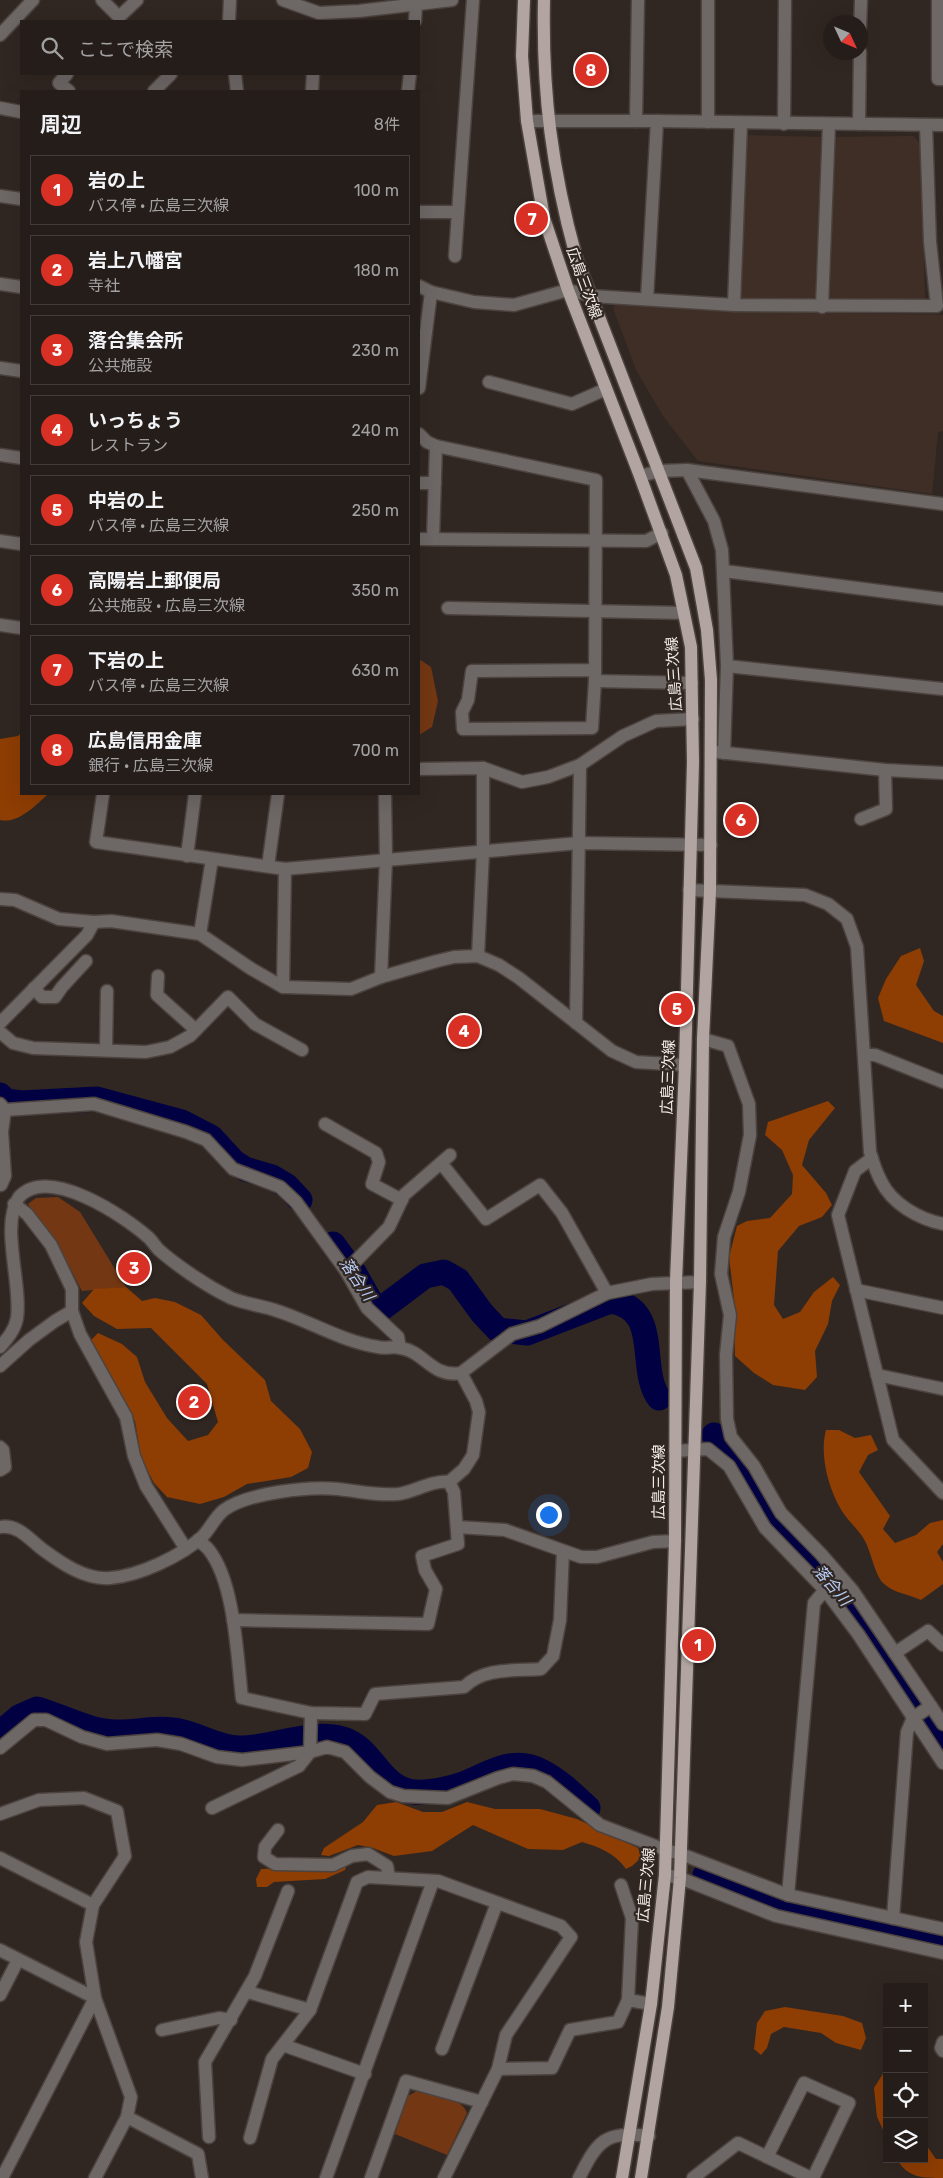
<!DOCTYPE html>
<html lang="ja">
<head>
<meta charset="utf-8">
<style>
  body { margin:0; font-family:Rubik,"Noto Sans JP",sans-serif; background:#312a27; color:#f1f3f6 }
  .controls { position:absolute; right:15px; bottom:15px; display:grid; overflow:hidden; border-radius:0px; box-shadow:0 5px 20px #0002 }
  .controls button { width:45px; height:45px; display:grid; place-items:center; padding:0; border:0; border-bottom:1px solid #423b39; background:#251d1a; color:#f1f3f6; font:25px sans-serif }
  .compass { position:absolute; left:823px; top:15px; width:45px; height:45px; border-radius:50%; background:#251d1a; box-shadow:0 5px 20px #0002; rotate:134deg }
  .you { position:absolute; left:548px; top:1514px; width:18px; height:18px; margin:-12px; border:4px solid #fff; border-radius:50%; background:#1a73e8; box-shadow:0 0 0 8px #1a73e833 }
  .badge { display:grid; place-items:center; width:32px; height:32px; border-radius:50%; background:#d93025; color:#fff; font-size:16px; font-weight:700 }
  .pin { position:absolute; translate:-50% -50%; border:2px solid #fff; box-shadow:0 1px 5px #0006 }
  .list { margin:0; padding:0; list-style:none }
  h2 { display:flex; justify-content:space-between; align-items:center; height:65px; margin:0; padding:0 20px; font-size:21px }
  h2 small { font-size:16px; font-weight:400; color:#a3a2a2 }
  .list li { display:grid; grid-template-columns:32px 1fr auto; gap:15px; align-items:center; box-sizing:border-box; height:70px; margin:0 10px 10px; padding:0 10px; border:1px solid #423b39; border-radius:0px }
  .list b { display:block; font-size:19px; white-space:nowrap }
  .list p { margin:0; font-size:16px; white-space:nowrap; color:#a3a2a2 }
  .list em { font-size:16px; font-style:normal; color:#a3a2a2 }
  .icon { flex:none; width:28px; height:28px; fill:none; stroke:currentColor; stroke-width:2; stroke-linecap:round; stroke-linejoin:round }
  .map { position:relative; flex:none; width:943px; height:2178px; overflow:hidden }
  .search { position:absolute; background:#251d1a; box-shadow:0 5px 20px #0002; left:20px; top:20px; width:400px; height:55px; display:flex; align-items:center; gap:12px; box-sizing:border-box; padding:0 18px; border-radius:0px; color:#a3a2a2; font-size:19px }
  .panel { position:absolute; background:#251d1a; box-shadow:0 5px 20px #0002; left:20px; top:90px; width:400px; height:705px; border-radius:0px }
  .map>svg:first-child { display:block }
  .built { fill:#3f2e26 }
  .green { fill:#743713 }
  .forest { fill:#8e3d03 }
  .lines { fill:none; stroke-linecap:round; stroke-linejoin:round }
  .river { stroke:#000043; stroke-width:25 }
  .minor-casing { stroke:#4c433e; stroke-width:15 }
  .major-casing { stroke:#4c433e; stroke-width:15 }
  .minor { stroke:#6d6766; stroke-width:12 }
  .major { stroke:#b1a4a1; stroke-width:12 }
  .labels { text-anchor:middle; dominant-baseline:central; stroke-width:4.5; stroke-linejoin:round; paint-order:stroke }
  .street-label { font-size:15px; fill:#f3ece8; stroke:#312722 }
  .water-label { font-size:16px; font-style:italic; fill:#b8cdf6; stroke:#312722 }
</style>
</head>
<body>
<div class="map">
<svg width="943" height="2178" viewBox="0 0 943 2178">
  <rect width="100%" height="100%" fill="#312722"/>
  <g class="built">
    <path d="M 745,135 L 821,137 L 815,297 L 813,298 L 742,298 L 738,296 Z"/>
    <path d="M 913,136 L 921,144 L 925,300 L 830,298 L 835,137 Z"/>
    <path d="M 616,303 L 734,311 L 943,315 L 943,431 L 938,432 L 932,494 L 698,461 L 663,416 L 636,370 L 613,308 Z"/>
  </g>
  <g class="green">
    <path d="M 419,659 L 431,667 L 438,701 L 432,727 L 419,735 Z"/>
    <path d="M 58,1197 L 80,1212 L 126,1287 L 82,1291 L 55,1239 L 28,1204 L 36,1198 Z"/>
    <path d="M 417,2091 C 433,2095 461,2096 467,2113 L 447,2155 L 395,2134 L 408,2096 Z"/>
  </g>
  <g class="forest">
    <path d="M 21,733 L 21,794 L 47,794 L 47,795 C 35,806 18,824 0,820 L 0,739 L 18,736 Z"/>
    <path d="M 920,948 L 924,961 L 916,985 L 934,1011 L 943,1016 L 943,1043 L 884,1021 L 878,998 L 886,979 L 901,956 Z"/>
    <path d="M 828,1101 L 835,1108 L 809,1140 L 802,1165 L 826,1193 L 832,1205 L 822,1217 L 799,1226 L 778,1251 L 774,1305 L 783,1319 L 800,1312 L 814,1292 L 833,1277 L 840,1285 L 832,1301 L 828,1324 L 815,1351 L 817,1377 L 805,1390 L 773,1385 L 754,1373 L 735,1356 L 734,1299 L 729,1257 L 737,1226 L 747,1221 L 770,1218 L 792,1194 L 793,1175 L 782,1150 L 765,1135 L 768,1122 Z"/>
    <path d="M 126,1287 L 142,1301 L 155,1298 L 175,1302 L 201,1315 L 223,1340 L 265,1380 L 271,1401 L 300,1429 L 312,1452 L 308,1468 L 291,1477 L 247,1484 L 224,1497 L 200,1504 L 167,1497 L 154,1483 L 141,1458 L 135,1421 L 91,1340 L 98,1333 L 122,1344 L 137,1357 L 145,1382 L 167,1418 L 188,1441 L 208,1435 L 218,1422 L 207,1384 L 151,1328 L 117,1329 L 94,1316 L 82,1303 L 94,1289 Z"/>
    <path d="M 826,1430 L 839,1430 L 855,1438 L 871,1435 L 878,1450 L 868,1455 L 859,1472 L 890,1516 L 883,1529 L 895,1543 L 916,1535 L 930,1523 L 943,1520 L 943,1544 L 937,1552 L 943,1562 L 943,1584 L 921,1600 C 908,1594 893,1593 883,1583 C 875,1575 871,1552 865,1541 C 860,1531 850,1523 844,1514 C 829,1492 819,1455 826,1430 Z"/>
    <path d="M 396,1802 L 423,1812 L 442,1812 L 467,1802 L 495,1809 L 540,1809 L 577,1819 L 638,1848 L 642,1857 L 632,1866 L 626,1869 C 615,1853 599,1847 582,1842 L 563,1850 L 528,1849 L 473,1825 L 432,1851 L 394,1856 L 373,1848 L 358,1845 L 329,1856 L 321,1855 L 324,1848 L 363,1822 L 377,1805 Z"/>
    <path d="M 342,1866 L 346,1867 L 345,1870 L 325,1879 L 274,1882 L 267,1887 L 257,1887 L 256,1879 L 261,1869 Z"/>
    <path d="M 785,2007 L 843,2016 L 862,2023 L 866,2038 L 861,2050 L 836,2043 L 821,2033 L 784,2027 L 771,2034 L 767,2048 L 761,2055 L 754,2049 L 757,2023 L 765,2011 Z"/>
    <path d="M 884,2072 L 887,2073 L 887,2138 L 877,2117 L 874,2088 Z"/>
    <path d="M 924,2142 L 936,2159 L 943,2159 L 943,2178 C 923,2178 907,2178 897,2159 L 924,2159 Z"/>
  </g>
  <g class="lines">
    <g class="river">
      <path d="M 0,1095 L 6,1101 L 21,1103 L 97,1099 L 182,1122 L 211,1137 L 234,1162 L 245,1169 L 272,1177 L 287,1186 L 300,1200"/>
      <path d="M 333,1244 L 355,1274 L 372,1304 L 381,1309 L 425,1276 L 444,1272 L 458,1280 L 482,1313 L 498,1330 L 527,1333 L 610,1301 C 663,1308 637,1369 659,1398"/>
      <path d="M 714,1435 L 736,1455 L 768,1514 L 808,1555 L 843,1595 L 874,1638 L 943,1743"/>
      <path d="M 0,1733 L 19,1717 L 37,1709 C 62,1716 90,1732 116,1732 C 135,1733 154,1727 173,1730 C 195,1732 215,1747 238,1748 C 273,1749 309,1729 343,1739 C 373,1748 380,1789 414,1792 C 429,1793 449,1789 463,1784 C 489,1774 512,1756 541,1771 C 559,1780 573,1794 588,1808"/>
      <path d="M 705,1875 L 781,1903 L 817,1913 L 943,1939"/>
    </g>
    <defs>
      <g id="minor">
        <path d="M 102,0 L 119,17 L 137,0"/>
        <path d="M 283,0 L 319,13 L 359,11 L 452,0"/>
        <path d="M 938,0 L 938,79 L 943,79"/>
        <path d="M 229,21 L 230,0"/>
        <path d="M 415,21 L 416,4"/>
        <path d="M 860,28 L 861,0"/>
        <path d="M 0,35 L 33,0"/>
        <path d="M 67,74 L 59,83 L 69,91"/>
        <path d="M 235,74 L 237,91"/>
        <path d="M 154,91 L 171,74"/>
        <path d="M 312,91 L 313,74"/>
        <path d="M 408,91 L 410,74"/>
        <path d="M 0,108 L 21,112"/>
        <path d="M 527,121 L 657,121 L 943,125"/>
        <path d="M 636,121 L 638,0"/>
        <path d="M 708,122 L 708,0"/>
        <path d="M 784,124 L 785,0"/>
        <path d="M 859,124 L 860,52"/>
        <path d="M 0,196 L 21,199"/>
        <path d="M 419,212 L 458,212"/>
        <path d="M 455,256 L 473,0"/>
        <path d="M 0,284 L 21,287"/>
        <path d="M 419,286 L 431,292 L 474,302 L 514,305 L 568,290 L 592,296 L 734,305 L 937,306 L 930,242 L 926,125"/>
        <path d="M 647,299 L 657,121"/>
        <path d="M 734,305 L 741,123"/>
        <path d="M 822,307 L 829,124"/>
        <path d="M 0,368 L 21,371"/>
        <path d="M 489,382 L 572,404 L 606,389"/>
        <path d="M 419,388 L 431,292"/>
        <path d="M 419,434 L 427,442 L 436,446 L 596,480 L 595,681 L 592,728 L 463,729 L 462,712 L 468,700 L 472,671 L 595,670"/>
        <path d="M 0,455 L 21,458"/>
        <path d="M 687,470 L 714,521 L 722,550 L 727,666 L 724,753"/>
        <path d="M 640,476 L 660,471 L 687,470 L 943,504"/>
        <path d="M 419,483 L 435,483"/>
        <path d="M 419,539 L 646,541 L 662,533"/>
        <path d="M 433,539 L 436,446"/>
        <path d="M 0,541 L 21,544"/>
        <path d="M 724,571 L 943,599"/>
        <path d="M 448,608 L 684,613"/>
        <path d="M 0,625 L 21,628"/>
        <path d="M 727,666 L 943,689"/>
        <path d="M 595,681 L 692,683"/>
        <path d="M 717,752 L 885,770 L 943,773"/>
        <path d="M 419,769 L 483,768 L 522,782 L 548,777 L 580,765 L 623,736 L 656,721 L 693,719"/>
        <path d="M 103,794 L 96,842 L 285,869 L 579,843 L 711,845"/>
        <path d="M 861,819 L 886,809 L 885,770"/>
        <path d="M 187,856 L 195,794"/>
        <path d="M 268,866 L 278,794"/>
        <path d="M 689,890 L 805,895 L 828,904 L 847,919 L 857,947 L 870,1152 C 873,1162 876,1172 881,1181 C 892,1204 919,1219 943,1224"/>
        <path d="M 0,899 L 15,900 L 59,919 L 94,922 L 111,921 L 200,934 L 250,968 L 283,987 L 351,989 L 381,977 L 437,961 L 454,957 L 478,956 L 499,965 L 519,978 L 612,1051 L 636,1062 L 685,1065"/>
        <path d="M 200,934 L 212,859"/>
        <path d="M 478,956 L 483,852 L 483,768"/>
        <path d="M 158,976 L 157,995 L 196,1030"/>
        <path d="M 381,977 L 386,859 L 385,794"/>
        <path d="M 283,987 L 285,869"/>
        <path d="M 34,988 L 42,997 L 55,997 L 62,987 L 86,961"/>
        <path d="M 0,1023 L 87,935 L 94,922"/>
        <path d="M 576,1023 L 580,765"/>
        <path d="M 0,1032 L 13,1043 L 33,1048 L 146,1052 L 170,1047 L 190,1036 L 228,997 L 255,1024 L 302,1050"/>
        <path d="M 703,1039 L 728,1046 L 749,1104 L 750,1135 L 739,1192 L 724,1237 L 721,1274 L 730,1315 L 726,1355 L 727,1419 L 731,1437 L 754,1466 L 781,1513 L 821,1554 L 853,1591 L 943,1724"/>
        <path d="M 106,1050 L 107,991"/>
        <path d="M 864,1055 L 875,1055 L 943,1082"/>
        <path d="M 0,1104 L 5,1110 L 94,1104 L 186,1132 L 206,1140 L 233,1169 L 280,1187 L 296,1202 L 346,1271 L 367,1308 L 398,1337 L 400,1348"/>
        <path d="M 325,1124 L 376,1153 L 379,1162 L 372,1184 L 402,1200"/>
        <path d="M 872,1158 L 855,1171 L 838,1215 L 893,1440 L 943,1493"/>
        <path d="M 441,1163 L 486,1219 L 540,1185 L 562,1213 L 607,1293"/>
        <path d="M 1,1185 L 5,1176 L 2,1132 L 5,1110"/>
        <path d="M 14,1204 L 27,1214 L 51,1245 L 72,1289 L 72,1311 L 80,1334 L 126,1417 L 134,1456 L 146,1486 L 186,1549"/>
        <path d="M 346,1271 L 389,1227 L 404,1195 L 450,1155"/>
        <path d="M 856,1290 L 943,1308"/>
        <path d="M 0,1347 C 7,1339 15,1330 17,1318 C 22,1284 0,1225 19,1197 C 49,1165 124,1216 149,1238 C 153,1242 155,1246 159,1250 C 168,1258 179,1266 189,1273 C 202,1282 217,1291 231,1298 C 244,1303 255,1305 268,1308 C 305,1318 339,1341 378,1347 C 385,1349 393,1346 401,1348 C 425,1352 432,1378 461,1373 L 512,1334 L 540,1326 L 607,1293 L 652,1284 L 700,1282"/>
        <path d="M 0,1366 L 29,1340 L 55,1321 L 72,1311"/>
        <path d="M 877,1375 L 943,1389"/>
        <path d="M 0,1447 L 3,1450 L 5,1467 L 0,1470"/>
        <path d="M 675,1451 L 708,1449 L 729,1466 L 765,1528 L 825,1590 L 858,1634 L 943,1763"/>
        <path d="M 449,1482 L 464,1469 L 473,1455 L 479,1412 L 476,1401 L 461,1373"/>
        <path d="M 0,1527 C 18,1524 29,1539 42,1549 C 61,1563 85,1580 110,1578 C 139,1576 181,1556 202,1537 C 210,1529 215,1517 224,1510 C 247,1493 309,1486 338,1489 C 359,1491 375,1496 398,1494 C 415,1492 431,1480 449,1482 L 454,1492 L 458,1544 L 422,1556 L 425,1570 L 436,1589 L 428,1624 L 233,1620"/>
        <path d="M 457,1527 L 505,1530 L 581,1557 L 597,1557 L 653,1542 L 675,1541"/>
        <path d="M 198,1540 C 201,1543 206,1546 209,1550 C 235,1583 237,1657 242,1698 L 311,1713 L 365,1714 L 375,1694 L 464,1687 C 484,1667 515,1671 541,1669 L 553,1656 L 560,1620 L 563,1551"/>
        <path d="M 895,1653 L 928,1631 L 943,1645"/>
        <path d="M 0,1748 L 34,1720 L 46,1720 L 82,1737 L 107,1744 L 157,1740 L 181,1744 L 217,1757 L 242,1760 L 310,1752 L 327,1747 L 345,1752 L 370,1777 L 390,1792 L 403,1796 L 448,1798 L 498,1778 L 513,1774 L 533,1776 L 547,1782 L 600,1825 L 666,1850 L 681,1854 L 788,1895 L 943,1929"/>
        <path d="M 212,1808 L 299,1766 L 310,1752 L 311,1713"/>
        <path d="M 0,1814 L 39,1800 L 84,1798 L 117,1811 L 125,1856 L 93,1905 L 86,1942 L 95,1998 L 131,2097 L 127,2117 L 198,2154 L 202,2178"/>
        <path d="M 278,1830 L 265,1847 L 264,1857 L 275,1864 L 333,1865 L 352,1856 L 368,1854 L 387,1866 L 389,1878"/>
        <path d="M 0,1858 L 93,1905"/>
        <path d="M 665,1875 L 680,1878 L 776,1916 L 943,1953"/>
        <path d="M 788,1895 L 814,1603 L 825,1590"/>
        <path d="M 893,1918 L 907,1732 L 913,1718 L 931,1706"/>
        <path d="M 0,1950 L 95,1998 L 2,2178"/>
        <path d="M 248,1992 L 310,2010"/>
        <path d="M 0,1995 L 18,1960"/>
        <path d="M 628,2000 L 651,2004"/>
        <path d="M 162,2030 L 219,2018 L 231,2020"/>
        <path d="M 943,2042 L 941,2048 L 943,2051"/>
        <path d="M 283,2045 L 365,2074"/>
        <path d="M 442,2049 L 497,1903"/>
        <path d="M 498,2069 L 552,2068 L 570,2030 L 618,2022 L 628,2000 L 632,1918 L 621,1885"/>
        <path d="M 209,2137 L 205,2062 L 255,1976 L 288,1891"/>
        <path d="M 250,2138 L 272,2059 L 310,2010 L 357,1882 L 368,1877 L 438,1881 L 561,1926 L 571,1937 L 506,2035 L 498,2069 L 444,2178"/>
        <path d="M 767,2157 L 804,2083 L 849,2103 L 813,2178"/>
        <path d="M 95,2178 L 127,2117"/>
        <path d="M 326,2178 L 433,1881"/>
        <path d="M 371,2178 L 406,2081 L 482,2102"/>
        <path d="M 579,2178 C 598,2140 605,2131 649,2136"/>
        <path d="M 693,2178 L 738,2143 L 811,2178"/>
      </g>
      <g id="major">
        <path d="M 524,0 L 522,56 L 527,121 L 544,218 L 568,290 L 640,476 L 676,575 L 691,647 L 693,762 L 685,1065 L 676,1281 L 675,1541 L 665,1875 L 651,2004 L 622,2178"/>
        <path d="M 544,0 C 542,93 552,171 577,260 L 696,568 L 707,630 L 711,680 L 710,891 L 703,1039 L 700,1282 L 680,1878 L 668,2007 L 641,2178"/>
      </g>
    </defs>
    <use href="#minor" class="minor-casing"/>
    <use href="#major" class="major-casing"/>
    <use href="#minor" class="minor"/>
    <use href="#major" class="major"/>
  </g>
  <g class="labels">
    <g class="street-label">
      <text transform="translate(584 283) rotate(70)">広島三次線</text>
      <text transform="translate(674 674) rotate(-94)">広島三次線</text>
      <text transform="translate(668 1077) rotate(-88)">広島三次線</text>
      <text transform="translate(659 1482) rotate(-90)">広島三次線</text>
      <text transform="translate(646 1885) rotate(-85)">広島三次線</text>
    </g>
    <g class="water-label">
      <text transform="translate(357 1279) rotate(56)">落合川</text>
      <text transform="translate(832 1585) rotate(50)">落合川</text>
    </g>
  </g>
</svg>
<div class="controls">
<button>+</button>
<button>−</button>
<button><svg class="icon" aria-label="locate" viewBox="0 0 24 24"><circle cx="12" cy="12" r="6"/><path d="M12 2v4M12 18v4M2 12h4M18 12h4"/></svg></button>
<button><svg class="icon" aria-label="layers" viewBox="0 0 24 24"><path d="M12 4l9 5-9 5-9-5zM3 14l9 5 9-5"/></svg></button>
</div>
<svg class="compass" viewBox="-18 -18 36 36"><path d="M0-13l5 13h-10z" fill="#e53935"/><path d="M0 13l5-13h-10z" fill="#a3a2a2"/></svg>
<div class="you"></div>
<div class="pin badge" style="left:698px;top:1645px">1</div>
<div class="pin badge" style="left:194px;top:1402px">2</div>
<div class="pin badge" style="left:134px;top:1268px">3</div>
<div class="pin badge" style="left:464px;top:1031px">4</div>
<div class="pin badge" style="left:677px;top:1009px">5</div>
<div class="pin badge" style="left:741px;top:820px">6</div>
<div class="pin badge" style="left:532px;top:219px">7</div>
<div class="pin badge" style="left:591px;top:70px">8</div>
<div class="search"><svg class="icon" aria-label="search" viewBox="0 0 24 24"><circle cx="10" cy="10" r="6"/><path d="M15 15l6 6"/></svg>ここで検索</div>
<section class="panel">
<h2>周辺<small>8件</small></h2>
<ul class="list">
<li><span class="badge">1</span><div><b>岩の上</b><p>バス停 · 広島三次線</p></div><em>100 m</em></li>
<li><span class="badge">2</span><div><b>岩上八幡宮</b><p>寺社</p></div><em>180 m</em></li>
<li><span class="badge">3</span><div><b>落合集会所</b><p>公共施設</p></div><em>230 m</em></li>
<li><span class="badge">4</span><div><b>いっちょう</b><p>レストラン</p></div><em>240 m</em></li>
<li><span class="badge">5</span><div><b>中岩の上</b><p>バス停 · 広島三次線</p></div><em>250 m</em></li>
<li><span class="badge">6</span><div><b>高陽岩上郵便局</b><p>公共施設 · 広島三次線</p></div><em>350 m</em></li>
<li><span class="badge">7</span><div><b>下岩の上</b><p>バス停 · 広島三次線</p></div><em>630 m</em></li>
<li><span class="badge">8</span><div><b>広島信用金庫</b><p>銀行 · 広島三次線</p></div><em>700 m</em></li>
</ul>
</section>
</div>
</body>
</html>
